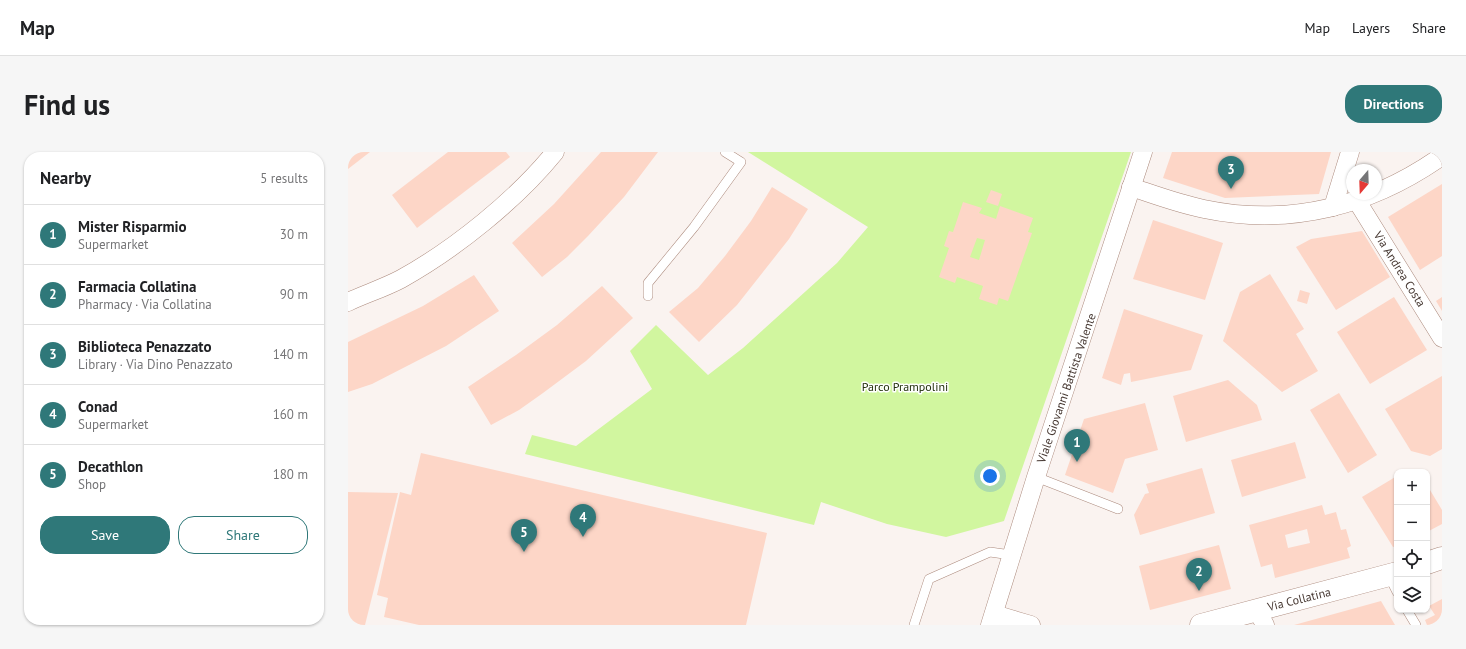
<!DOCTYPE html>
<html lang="en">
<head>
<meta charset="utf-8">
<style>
  body { margin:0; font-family:"PT Sans",sans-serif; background:#f6f6f6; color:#202124 }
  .controls { position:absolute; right:12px; bottom:12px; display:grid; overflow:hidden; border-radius:8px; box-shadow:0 1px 3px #0004 }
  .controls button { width:36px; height:36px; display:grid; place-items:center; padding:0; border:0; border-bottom:1px solid #e0e0e0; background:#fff; color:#202124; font:20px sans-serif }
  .compass { position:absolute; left:998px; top:12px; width:36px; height:36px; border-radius:50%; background:#fff; box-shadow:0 1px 3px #0004; rotate:199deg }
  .you { position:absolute; left:642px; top:324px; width:14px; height:14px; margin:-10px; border:3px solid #fff; border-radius:50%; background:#1a73e8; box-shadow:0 0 0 6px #1a73e833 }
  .badge { display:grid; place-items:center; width:26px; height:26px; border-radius:50%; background:#2f7879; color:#fff; font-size:13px; font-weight:700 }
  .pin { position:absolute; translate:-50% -33px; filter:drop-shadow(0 1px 2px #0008) }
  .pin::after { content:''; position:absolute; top:21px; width:14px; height:12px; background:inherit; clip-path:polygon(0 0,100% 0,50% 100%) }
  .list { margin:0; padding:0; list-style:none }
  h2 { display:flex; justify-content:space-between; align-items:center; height:52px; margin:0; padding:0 16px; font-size:17px }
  h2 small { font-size:13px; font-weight:400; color:#757577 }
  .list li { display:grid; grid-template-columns:26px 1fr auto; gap:12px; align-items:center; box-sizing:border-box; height:60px; padding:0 16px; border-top:1px solid #e0e0e0 }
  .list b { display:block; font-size:15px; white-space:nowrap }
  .list p { margin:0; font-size:13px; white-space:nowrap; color:#757577 }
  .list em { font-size:13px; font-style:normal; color:#757577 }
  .actions { display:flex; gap:8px; padding:12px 16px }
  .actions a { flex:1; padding:9px 0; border:1px solid #2f7879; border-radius:16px; text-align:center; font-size:14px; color:#2f7879 }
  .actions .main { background:#2f7879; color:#fff }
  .icon { flex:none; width:22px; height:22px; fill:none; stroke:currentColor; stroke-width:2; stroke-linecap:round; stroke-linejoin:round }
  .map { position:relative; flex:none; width:1094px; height:473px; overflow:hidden; border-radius:16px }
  header { display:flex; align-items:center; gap:24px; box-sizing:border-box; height:56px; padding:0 20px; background:#fff; border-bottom:1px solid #e0e0e0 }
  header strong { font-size:19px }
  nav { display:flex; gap:22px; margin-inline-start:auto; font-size:14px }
  .intro { display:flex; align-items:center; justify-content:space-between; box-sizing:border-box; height:96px; padding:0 24px }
  h1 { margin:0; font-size:28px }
  .button { padding:10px 18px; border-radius:16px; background:#2f7879; color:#fff; font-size:14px; font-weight:700 }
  main { display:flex; gap:24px; padding:0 24px }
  aside { flex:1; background:#fff; border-radius:16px; box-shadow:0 1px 3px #0004 }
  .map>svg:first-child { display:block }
  .green { fill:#d1f69f }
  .building { fill:#fdd6c7; fill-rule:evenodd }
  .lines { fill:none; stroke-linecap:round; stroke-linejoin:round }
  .lane-casing { stroke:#ac8a7d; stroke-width:10 }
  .street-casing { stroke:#ac8a7d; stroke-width:19 }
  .secondary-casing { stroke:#ac8a7d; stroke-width:23 }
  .lane { stroke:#fff; stroke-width:9 }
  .street { stroke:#fff; stroke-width:18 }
  .secondary { stroke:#fff; stroke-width:22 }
  .labels { text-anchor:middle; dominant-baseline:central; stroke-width:3; stroke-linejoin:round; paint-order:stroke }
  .street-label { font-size:12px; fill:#473933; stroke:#fff }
  .park-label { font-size:12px; fill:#23310d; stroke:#fff }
</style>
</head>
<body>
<header>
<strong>Map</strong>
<nav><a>Map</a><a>Layers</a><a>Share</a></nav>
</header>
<div class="intro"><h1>Find us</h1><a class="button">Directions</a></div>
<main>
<aside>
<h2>Nearby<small>5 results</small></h2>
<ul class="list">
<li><span class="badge">1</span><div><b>Mister Risparmio</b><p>Supermarket</p></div><em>30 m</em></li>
<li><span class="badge">2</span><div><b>Farmacia Collatina</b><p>Pharmacy · Via Collatina</p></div><em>90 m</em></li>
<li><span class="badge">3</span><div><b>Biblioteca Penazzato</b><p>Library · Via Dino Penazzato</p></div><em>140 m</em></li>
<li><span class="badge">4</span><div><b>Conad</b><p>Supermarket</p></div><em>160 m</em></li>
<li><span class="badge">5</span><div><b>Decathlon</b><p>Shop</p></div><em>180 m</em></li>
</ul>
<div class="actions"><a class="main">Save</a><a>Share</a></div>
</aside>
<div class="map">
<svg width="1094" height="473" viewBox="0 0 1094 473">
  <rect width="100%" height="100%" fill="#faf3f0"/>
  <path class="green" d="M 400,0 L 783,0 L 656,369 L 598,385 L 539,372 L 473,350 L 466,373 L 177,302 L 184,283 L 228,294 L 304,237 L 282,199 L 308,173 L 360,223 L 395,196 L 489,111 L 520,75 Z"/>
  <g class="building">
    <path d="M 0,0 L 22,0 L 0,17 Z"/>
    <path d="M 100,0 L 158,0 L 162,5 L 69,76 L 44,43 Z"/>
    <path d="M 253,0 L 310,0 L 276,45 L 240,84 L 219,105 L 194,125 L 164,91 L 206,52 Z"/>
    <path d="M 824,0 L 983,0 L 971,42 L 877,46 L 815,26 Z"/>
    <path d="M 1094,32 L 1094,104 L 1072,118 L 1040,65 Z"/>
    <path d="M 424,35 L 460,57 L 441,87 L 389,153 L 351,190 L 321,160 L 350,136 L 377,104 L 403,69 Z"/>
    <path d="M 643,38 L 654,42 L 650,54 L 638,50 Z"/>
    <path d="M 615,50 L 634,56 L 631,61 L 648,67 L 652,54 L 685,66 L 680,80 L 684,81 L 660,149 L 651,146 L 649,153 L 631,147 L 635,134 L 609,125 L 607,131 L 591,125 L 601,96 L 596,94 L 601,79 L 605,80 ZM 629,86 L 637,88 L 631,108 L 622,105 Z"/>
    <path d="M 805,68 L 875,91 L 857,148 L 785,127 Z"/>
    <path d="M 1014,79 L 1042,125 L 988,158 L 948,95 L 963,87 Z"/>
    <path d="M 922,122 L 956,177 L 948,182 L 970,219 L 934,240 L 875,189 L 892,140 Z"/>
    <path d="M 126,123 L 151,159 L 98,194 L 24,232 L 0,240 L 0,190 L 75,154 Z"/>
    <path d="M 254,134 L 285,166 L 238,209 L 195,241 L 171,258 L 143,273 L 120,235 L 168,203 L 209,173 Z"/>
    <path d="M 952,138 L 962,141 L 959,152 L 949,149 Z"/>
    <path d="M 1046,145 L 1079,198 L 1022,232 L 989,180 Z"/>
    <path d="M 1094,145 L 1094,159 L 1088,149 Z"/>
    <path d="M 776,157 L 855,183 L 843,218 L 783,230 L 782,221 L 776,222 L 773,233 L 754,226 Z"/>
    <path d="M 1094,224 L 1094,297 L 1082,304 L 1063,299 L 1037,257 Z"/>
    <path d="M 880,228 L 909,253 L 914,268 L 838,290 L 825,244 Z"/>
    <path d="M 991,241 L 1029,303 L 1000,321 L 962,258 Z"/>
    <path d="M 797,251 L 810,298 L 777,307 L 765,341 L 717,323 L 736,267 Z"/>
    <path d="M 947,290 L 958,326 L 894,345 L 883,308 Z"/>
    <path d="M 73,301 L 419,381 L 398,473 L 71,473 L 36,465 L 40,446 L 29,443 L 52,340 L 63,343 Z"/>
    <path d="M 854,316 L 867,361 L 792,383 L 786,363 L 797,342 L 801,341 L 798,332 Z"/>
    <path d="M 1049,324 L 1049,394 L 1045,395 L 1014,345 Z"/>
    <path d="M 1079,333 L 1094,358 L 1094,372 L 1079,380 Z"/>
    <path d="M 0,340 L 50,341 L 17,473 L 0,473 Z"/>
    <path d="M 974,353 L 977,363 L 988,360 L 993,378 L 998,377 L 1003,394 L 999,396 L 1002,406 L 927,426 L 924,412 L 913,415 L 901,373 ZM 959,377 L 962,391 L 940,396 L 937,383 Z"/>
    <path d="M 871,393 L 883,437 L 802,458 L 791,414 Z"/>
    <path d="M 1094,447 L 1094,473 L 1079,473 L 1077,468 L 1087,463 L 1081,454 Z"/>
    <path d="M 1033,449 L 1047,473 L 946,473 Z"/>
  </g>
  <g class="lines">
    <defs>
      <g id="lane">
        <path d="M 300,144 L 300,131 L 346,75 L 393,10 L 377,0"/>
        <path d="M 688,325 L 770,357"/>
        <path d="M 1041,424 L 1049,440"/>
        <path d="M 1059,458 L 1068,473"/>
        <path d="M 566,473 L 581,427 L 642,400 L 663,403"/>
      </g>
      <g id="street">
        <path d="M 783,35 C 807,43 831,52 856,57 C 942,75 1023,54 1094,4"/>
        <path d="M 1009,49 L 1094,186"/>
        <path d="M 985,55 L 1002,0"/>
        <path d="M 0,150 C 17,142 36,136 53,127 C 107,97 168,48 207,0"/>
        <path d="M 909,458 L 917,473"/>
        <path d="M 646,462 L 683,473"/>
        <path d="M 642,473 L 688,325 L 795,0"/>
      </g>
      <g id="secondary">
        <path d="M 1079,411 L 1094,406"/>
        <path d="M 853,473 L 1049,421"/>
      </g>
    </defs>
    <use href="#lane" class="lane-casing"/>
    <use href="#street" class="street-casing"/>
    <use href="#secondary" class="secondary-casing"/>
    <use href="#lane" class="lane"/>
    <use href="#street" class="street"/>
    <use href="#secondary" class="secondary"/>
  </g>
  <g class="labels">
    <g class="street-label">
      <text transform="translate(1052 117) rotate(58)">Via Andrea Costa</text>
      <text transform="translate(718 236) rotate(-71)">Viale Giovanni Battista Valente</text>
      <text transform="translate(951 447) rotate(-14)">Via Collatina</text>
    </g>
    <g class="park-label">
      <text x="557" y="234">Parco Prampolini</text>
    </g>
  </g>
</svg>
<div class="controls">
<button>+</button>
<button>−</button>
<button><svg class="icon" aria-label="locate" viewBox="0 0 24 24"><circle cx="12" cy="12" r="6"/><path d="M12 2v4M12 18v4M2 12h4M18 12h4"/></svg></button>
<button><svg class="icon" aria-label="layers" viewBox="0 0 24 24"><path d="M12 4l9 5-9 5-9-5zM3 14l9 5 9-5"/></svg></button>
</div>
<svg class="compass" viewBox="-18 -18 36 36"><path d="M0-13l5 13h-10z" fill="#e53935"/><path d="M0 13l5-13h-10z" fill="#757577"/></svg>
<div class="you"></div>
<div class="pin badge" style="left:729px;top:310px">1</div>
<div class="pin badge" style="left:851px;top:439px">2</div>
<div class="pin badge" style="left:883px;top:37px">3</div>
<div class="pin badge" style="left:235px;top:385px">4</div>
<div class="pin badge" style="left:176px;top:400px">5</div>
</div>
</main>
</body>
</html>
